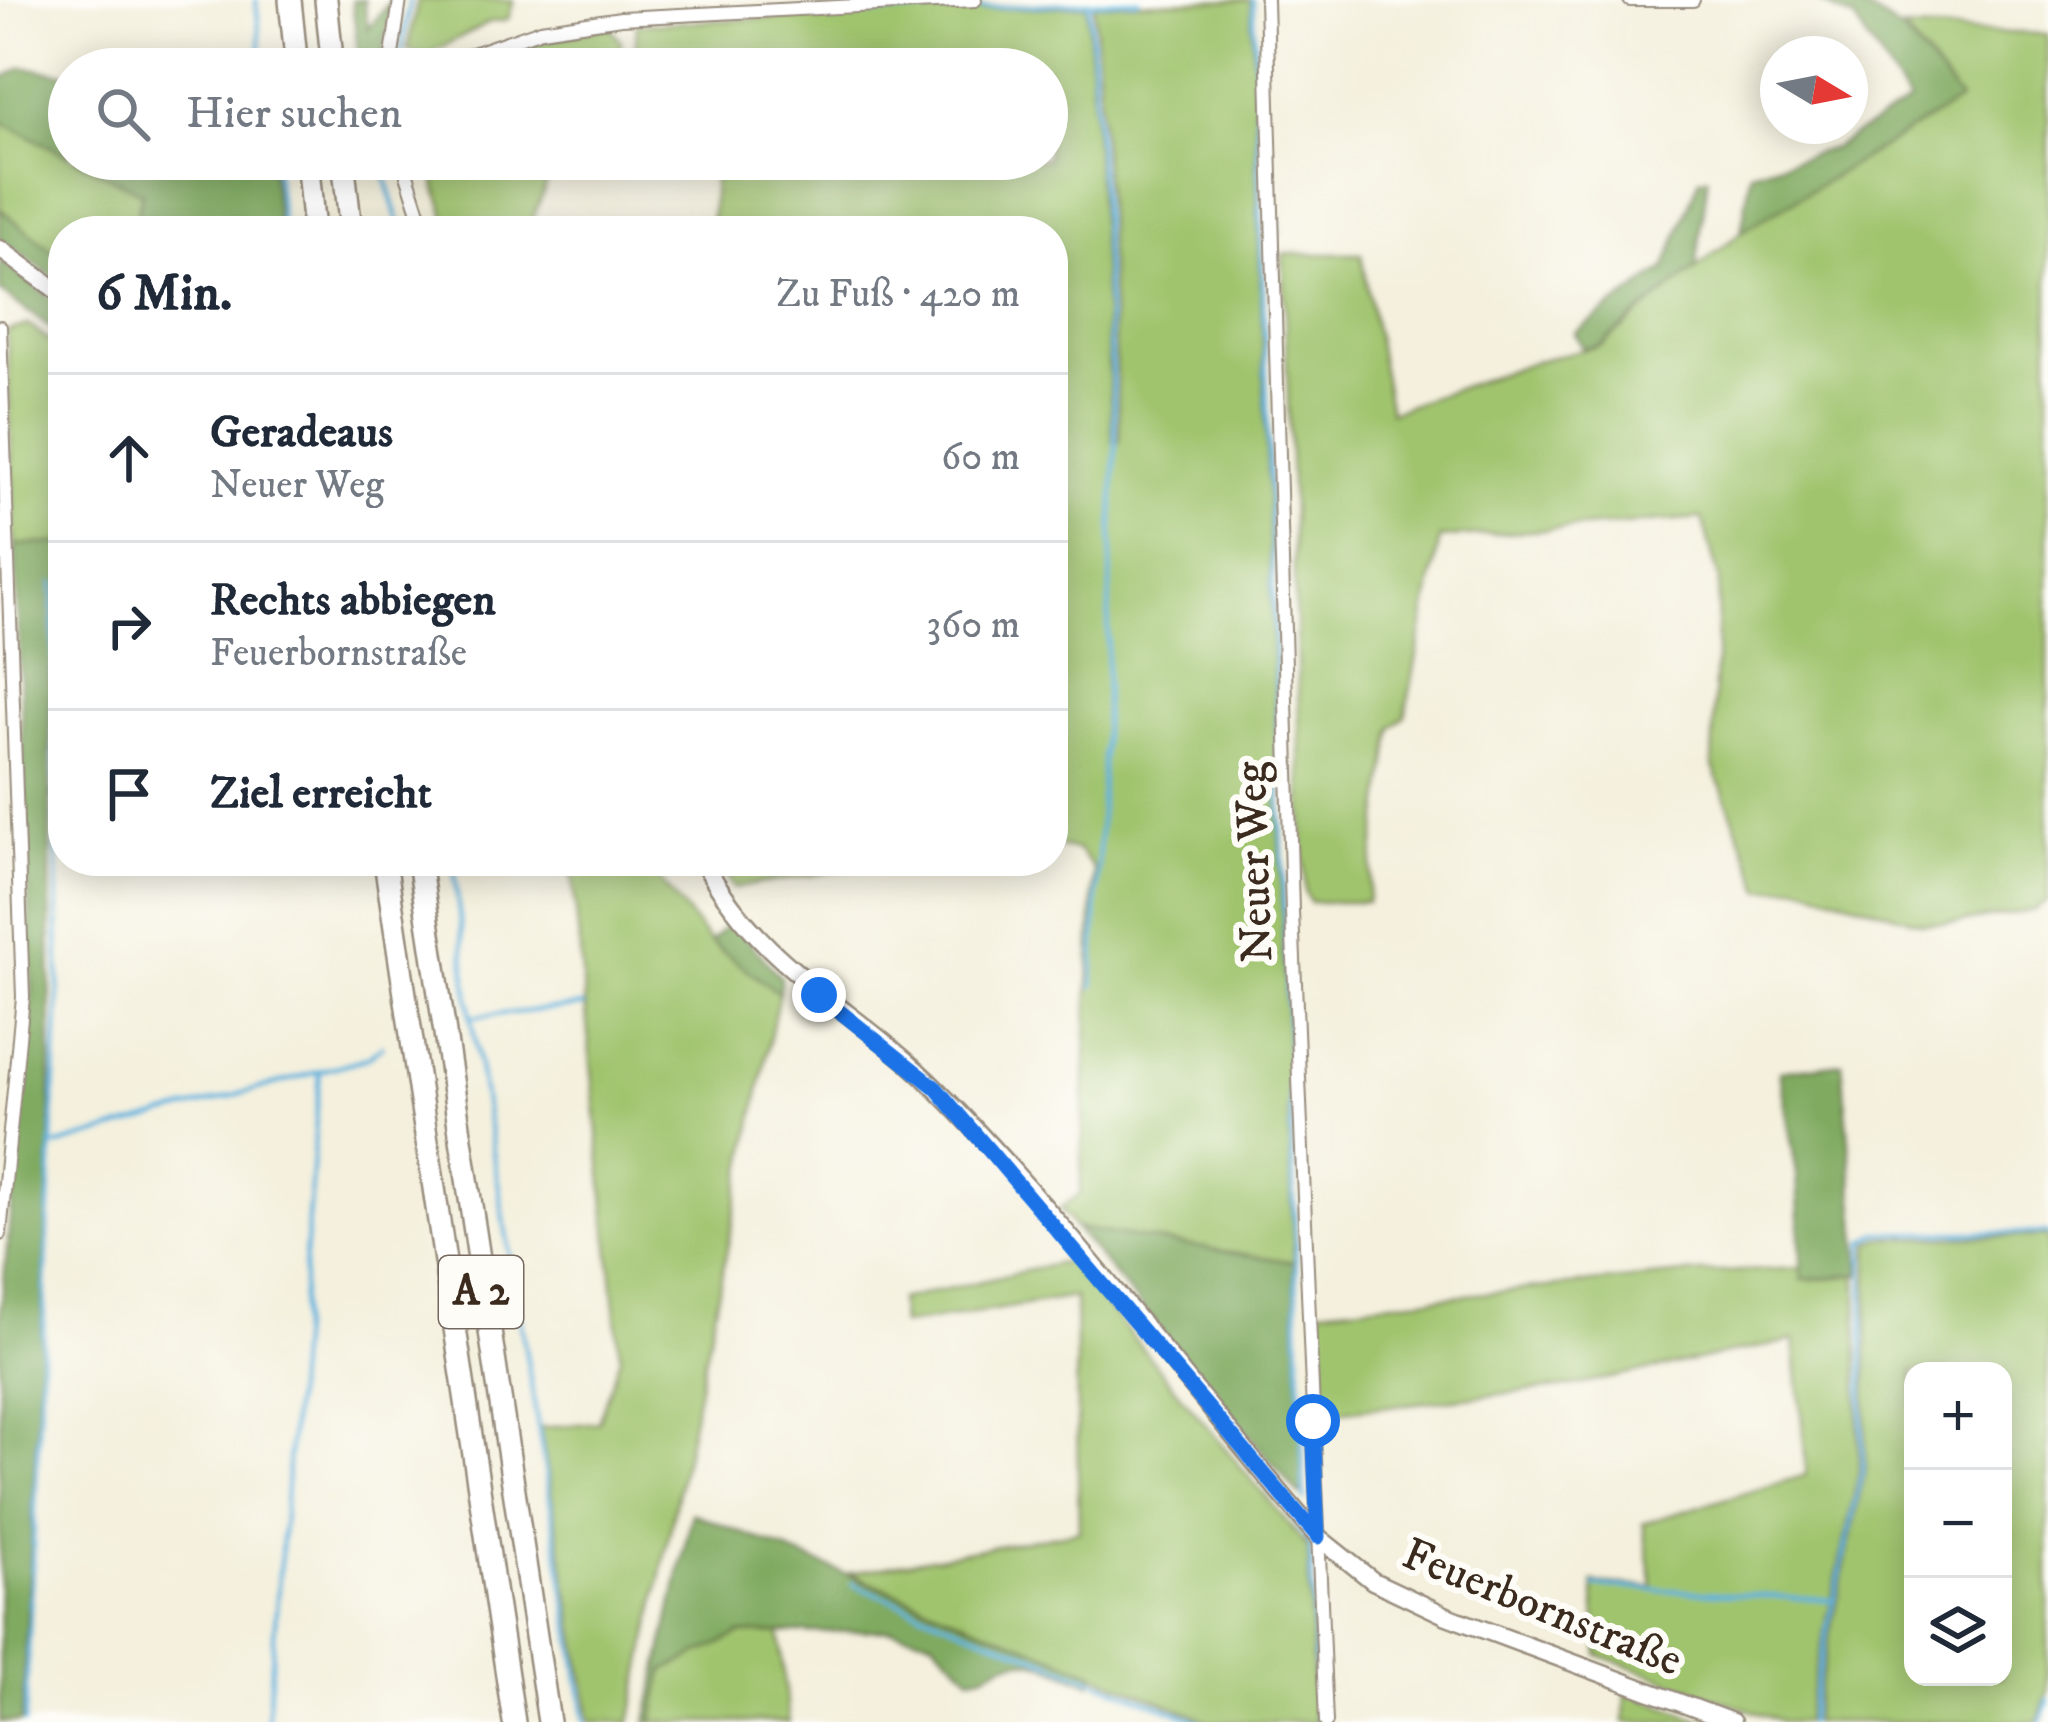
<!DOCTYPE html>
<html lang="de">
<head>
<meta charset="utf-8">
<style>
  body { margin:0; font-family:"IM FELL DW Pica",serif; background:#f6f6f7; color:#1f2937 }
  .controls { position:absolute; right:36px; bottom:36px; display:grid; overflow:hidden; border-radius:24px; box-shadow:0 6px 30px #0003 }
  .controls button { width:108px; height:108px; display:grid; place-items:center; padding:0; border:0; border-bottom:3px solid #e0e1e3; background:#fff; color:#1f2937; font:60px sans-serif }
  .compass { position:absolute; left:1760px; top:36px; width:108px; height:108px; border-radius:50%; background:#fff; box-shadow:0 6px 30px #0003; rotate:100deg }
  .stop { position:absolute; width:36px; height:36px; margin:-27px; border:9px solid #1a73e8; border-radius:50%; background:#fff }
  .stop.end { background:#1a73e8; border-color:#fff; box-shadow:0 3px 12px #0008 }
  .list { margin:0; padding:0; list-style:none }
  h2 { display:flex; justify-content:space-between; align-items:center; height:156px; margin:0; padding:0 48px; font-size:51px }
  h2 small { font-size:39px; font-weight:400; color:#747a83 }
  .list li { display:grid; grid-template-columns:78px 1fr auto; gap:36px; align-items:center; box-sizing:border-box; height:168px; padding:0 48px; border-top:3px solid #e0e1e3 }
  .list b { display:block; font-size:45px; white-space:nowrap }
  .list p { margin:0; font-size:39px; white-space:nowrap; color:#747a83 }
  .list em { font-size:39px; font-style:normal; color:#747a83 }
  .icon { flex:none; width:66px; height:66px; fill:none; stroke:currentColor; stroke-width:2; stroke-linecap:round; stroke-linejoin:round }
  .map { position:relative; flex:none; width:2048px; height:1722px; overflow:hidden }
  .search { position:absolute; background:#fff; box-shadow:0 6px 30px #0003; left:48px; top:48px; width:1020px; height:132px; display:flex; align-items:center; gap:30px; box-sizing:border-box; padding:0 42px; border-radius:66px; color:#747a83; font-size:45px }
  .panel { position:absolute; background:#fff; box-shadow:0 6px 30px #0003; left:48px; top:216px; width:1020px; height:660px; border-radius:48px }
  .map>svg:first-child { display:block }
  .green { fill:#a0c46e; stroke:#6e7746; stroke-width:3; fill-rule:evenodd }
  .forest { fill:#80aa61; stroke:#5e6a40; stroke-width:3 }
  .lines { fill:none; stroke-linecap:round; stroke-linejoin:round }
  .stream { stroke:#63b4de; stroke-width:4.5 }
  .street-casing { stroke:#988d7e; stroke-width:16 }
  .secondary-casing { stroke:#988d7e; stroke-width:21 }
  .highway-casing { stroke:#988d7e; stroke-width:26 }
  .street { stroke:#fff; stroke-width:12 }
  .secondary { stroke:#fff; stroke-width:16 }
  .highway { stroke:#fff; stroke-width:21 }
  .route { stroke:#1a73e8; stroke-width:15 }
  .labels { text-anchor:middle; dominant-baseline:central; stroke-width:12; stroke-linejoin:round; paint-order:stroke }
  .shield { fill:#fdfcf7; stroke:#75695f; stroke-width:3 }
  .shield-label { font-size:42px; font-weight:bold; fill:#3b2a1e }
  .street-label { font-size:45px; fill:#3b2a1e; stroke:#fdfcf7 }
</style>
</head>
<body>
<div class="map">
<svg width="2048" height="1722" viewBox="0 0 2048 1722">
  <rect width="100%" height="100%" fill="#fdfcf7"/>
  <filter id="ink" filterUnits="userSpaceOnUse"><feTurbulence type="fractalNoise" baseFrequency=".00833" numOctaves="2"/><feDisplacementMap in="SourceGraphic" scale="24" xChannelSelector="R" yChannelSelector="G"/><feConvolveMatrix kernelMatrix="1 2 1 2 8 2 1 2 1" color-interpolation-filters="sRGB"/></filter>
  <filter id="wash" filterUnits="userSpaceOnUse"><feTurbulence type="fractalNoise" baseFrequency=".004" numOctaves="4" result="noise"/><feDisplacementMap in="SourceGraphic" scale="48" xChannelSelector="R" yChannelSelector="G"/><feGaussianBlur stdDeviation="2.7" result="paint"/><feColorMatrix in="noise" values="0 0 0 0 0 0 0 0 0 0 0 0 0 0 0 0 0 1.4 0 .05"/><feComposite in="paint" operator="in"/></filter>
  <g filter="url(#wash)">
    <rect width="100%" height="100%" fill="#f4f0dd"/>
    <g class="green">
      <path d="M 418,0 L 514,0 L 508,20 L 490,22 L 426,55 L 407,50 Z"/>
      <path d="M 1251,0 L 1294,1262 L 1075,1228 L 1060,1208 L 1080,1194 L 1094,869 L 1078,850 L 1053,845 L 1053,231 L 711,231 L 715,159 L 1047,159 L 1047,69 L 634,69 L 637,24 L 1087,5 L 1113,442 L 1120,442 L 1094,4 Z"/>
      <path d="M 609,26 L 621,41 L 619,69 L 486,69 L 546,40 Z"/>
      <path d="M 1903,29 L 2048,34 L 2048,901 L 2034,910 L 1959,923 L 1922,923 L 1801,886 L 1762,890 L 1712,764 L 1719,579 L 1702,518 L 1440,538 L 1405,717 L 1392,728 L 1367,902 L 1310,902 L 1305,893 L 1283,254 L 1361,254 L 1390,412 L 1536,361 L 1601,345 L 1741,232 L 1960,100 Z"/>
      <path d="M 0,121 L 142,193 L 134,231 L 63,231 L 63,259 L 0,209 Z"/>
      <path d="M 428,159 L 556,159 L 528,231 L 450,231 Z"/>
      <path d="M 28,325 L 63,351 L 63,532 L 60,543 L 15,545 L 7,331 Z"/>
      <path d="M 571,861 L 644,861 L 710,942 L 779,993 L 631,1722 L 591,1722 L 540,1428 L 598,1422 L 620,1357 Z"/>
      <path d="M 718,861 L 896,861 L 733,888 Z"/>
      <path d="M 2048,1236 L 2048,1693 L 2038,1722 L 1812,1722 L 1865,1470 L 1869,1244 L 1880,1238 ZM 1913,1371 L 2003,1371 L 2003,1677 L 1913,1677 Z"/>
      <path d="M 1069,1261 L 1308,1547 L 1314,1722 L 1210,1722 L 849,1573 L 1079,1531 L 1075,1297 L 901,1325 L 899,1300 Z"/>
      <path d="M 1801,1268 L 1803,1280 L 1857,1275 L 1859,1472 L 1805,1722 L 1782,1722 L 1599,1655 L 1593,1583 L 1653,1587 L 1643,1523 L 1807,1475 L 1794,1340 L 1567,1387 L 1324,1413 L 1320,1309 L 1684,1274 Z"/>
      <path d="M 779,1632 L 789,1722 L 653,1722 L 664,1671 L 740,1634 Z"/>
      <path d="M 1626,1691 L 1707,1722 L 1625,1722 Z"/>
    </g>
    <g class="forest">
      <path d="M 352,0 L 364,0 L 368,29 L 391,0 L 382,69 L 360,69 Z"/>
      <path d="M 1818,0 C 1888,0 1920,50 1960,100 L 1741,232 L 1751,172 L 1833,148 L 1909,102 L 1854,20 Z"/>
      <path d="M 22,67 L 69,74 L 69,156 L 0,121 L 0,80 Z"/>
      <path d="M 75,159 L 270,159 L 279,231 L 134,231 L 142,193 Z"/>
      <path d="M 1708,177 L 1696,268 L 1600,345 L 1583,349 L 1575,333 L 1665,269 L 1700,178 Z"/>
      <path d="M 0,209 L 63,259 L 63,284 L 0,239 Z"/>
      <path d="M 0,261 L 63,307 L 63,337 L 0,291 Z"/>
      <path d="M 63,532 L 63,667 L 50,670 L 51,1146 L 22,1722 L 0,1722 L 0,1320 L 32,989 L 15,545 L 60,543 Z"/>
      <path d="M 731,921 L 781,978 L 779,993 L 710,942 Z"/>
      <path d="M 1842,1063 L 1861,1274 L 1802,1280 L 1797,1174 L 1779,1071 Z"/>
      <path d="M 1075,1228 L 1294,1262 L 1304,1491 L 1299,1495 Z"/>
      <path d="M 692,1513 L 1095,1673 L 1091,1683 C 1066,1674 1032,1653 1006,1663 C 991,1669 986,1676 970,1676 L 932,1639 L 891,1630 L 740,1634 L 664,1671 L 653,1722 L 647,1722 Z"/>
    </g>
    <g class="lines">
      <g class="stream">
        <path d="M 256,0 L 263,69"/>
        <path d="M 1253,0 L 1304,1500"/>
        <path d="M 1089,2 L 1116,445 L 1093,987"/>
        <path d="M 838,15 L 1139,0"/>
        <path d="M 400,58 L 410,0"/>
        <path d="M 274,159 L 283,231"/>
        <path d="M 380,159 L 402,231"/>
        <path d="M 1278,221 L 1279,234"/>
        <path d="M 453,861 L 471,1017 L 586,1722"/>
        <path d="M 471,1017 L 583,1006"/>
        <path d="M 55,1146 L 367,1058 L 382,1046"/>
        <path d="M 1291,1515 L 1310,1543 L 1318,1722"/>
        <path d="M 852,1584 L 1200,1722"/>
        <path d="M 1595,1586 L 1834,1600"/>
        <path d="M 25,1722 L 59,991 L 53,583"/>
        <path d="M 267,1722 L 320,1072"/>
        <path d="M 1808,1722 L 1862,1471 L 1864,1242 L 1878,1233 L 2048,1233"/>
        <path d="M 2041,1722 L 2048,1701"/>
      </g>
    </g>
  </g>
  <g filter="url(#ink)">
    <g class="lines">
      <defs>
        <g id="street">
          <path d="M 1266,0 L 1292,911 L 1326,1722"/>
          <path d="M 1630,0 L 1693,0"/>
          <path d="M 390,69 L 400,0"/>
          <path d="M 430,69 L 541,30 L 621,18 L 975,0"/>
          <path d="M 402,159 L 425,231"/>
          <path d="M 0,327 L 23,997 L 0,1234"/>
        </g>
        <g id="secondary">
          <path d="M 0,249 L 63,295"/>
          <path d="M 703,861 C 762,970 855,1007 937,1090 C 1074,1228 1190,1390 1318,1537 L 1373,1581 L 1447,1616 L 1732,1722"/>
        </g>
        <g id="highway">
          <path d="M 290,0 L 297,69"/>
          <path d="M 326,0 L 333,69"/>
          <path d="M 307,159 L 314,231"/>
          <path d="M 343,159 L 351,231"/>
          <path d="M 385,861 L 514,1722"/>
          <path d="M 419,861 L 549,1722"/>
        </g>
      </defs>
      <use href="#street" class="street-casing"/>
      <use href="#secondary" class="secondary-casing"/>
      <use href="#highway" class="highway-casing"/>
      <use href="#street" class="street"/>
      <use href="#secondary" class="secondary"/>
      <use href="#highway" class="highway"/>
    </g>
  </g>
  <g class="lines" filter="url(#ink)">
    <path class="route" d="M 819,995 L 936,1088 L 1318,1537 L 1313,1421"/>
  </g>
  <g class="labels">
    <rect class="shield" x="439" y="1256" width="84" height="72" rx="9"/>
    <g class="shield-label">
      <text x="481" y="1292">A 2</text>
    </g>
    <g class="street-label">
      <text transform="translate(1255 862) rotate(-92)">Neuer Weg</text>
      <text transform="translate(1542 1608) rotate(22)">Feuerbornstraße</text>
    </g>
  </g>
</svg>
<div class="controls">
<button>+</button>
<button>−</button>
<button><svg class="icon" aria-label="layers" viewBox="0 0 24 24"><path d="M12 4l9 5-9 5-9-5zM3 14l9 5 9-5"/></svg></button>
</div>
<svg class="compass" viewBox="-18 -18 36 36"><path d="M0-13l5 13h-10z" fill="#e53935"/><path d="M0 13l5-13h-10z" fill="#747a83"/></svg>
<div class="stop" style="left:1313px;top:1421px"></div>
<div class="stop end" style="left:819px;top:995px"></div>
<div class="search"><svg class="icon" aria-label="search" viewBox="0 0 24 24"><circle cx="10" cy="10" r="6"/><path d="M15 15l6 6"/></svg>Hier suchen</div>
<section class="panel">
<h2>6 Min.<small>Zu Fuß · 420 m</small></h2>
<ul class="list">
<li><svg class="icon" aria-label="ahead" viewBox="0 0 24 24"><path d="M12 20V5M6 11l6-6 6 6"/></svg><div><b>Geradeaus</b><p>Neuer Weg</p></div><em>60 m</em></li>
<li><svg class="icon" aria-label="right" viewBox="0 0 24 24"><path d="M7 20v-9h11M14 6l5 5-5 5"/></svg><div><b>Rechts abbiegen</b><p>Feuerbornstraße</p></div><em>360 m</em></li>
<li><svg class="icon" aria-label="arrive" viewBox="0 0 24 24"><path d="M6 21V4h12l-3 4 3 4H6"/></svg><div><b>Ziel erreicht</b></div></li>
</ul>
</section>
</div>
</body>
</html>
